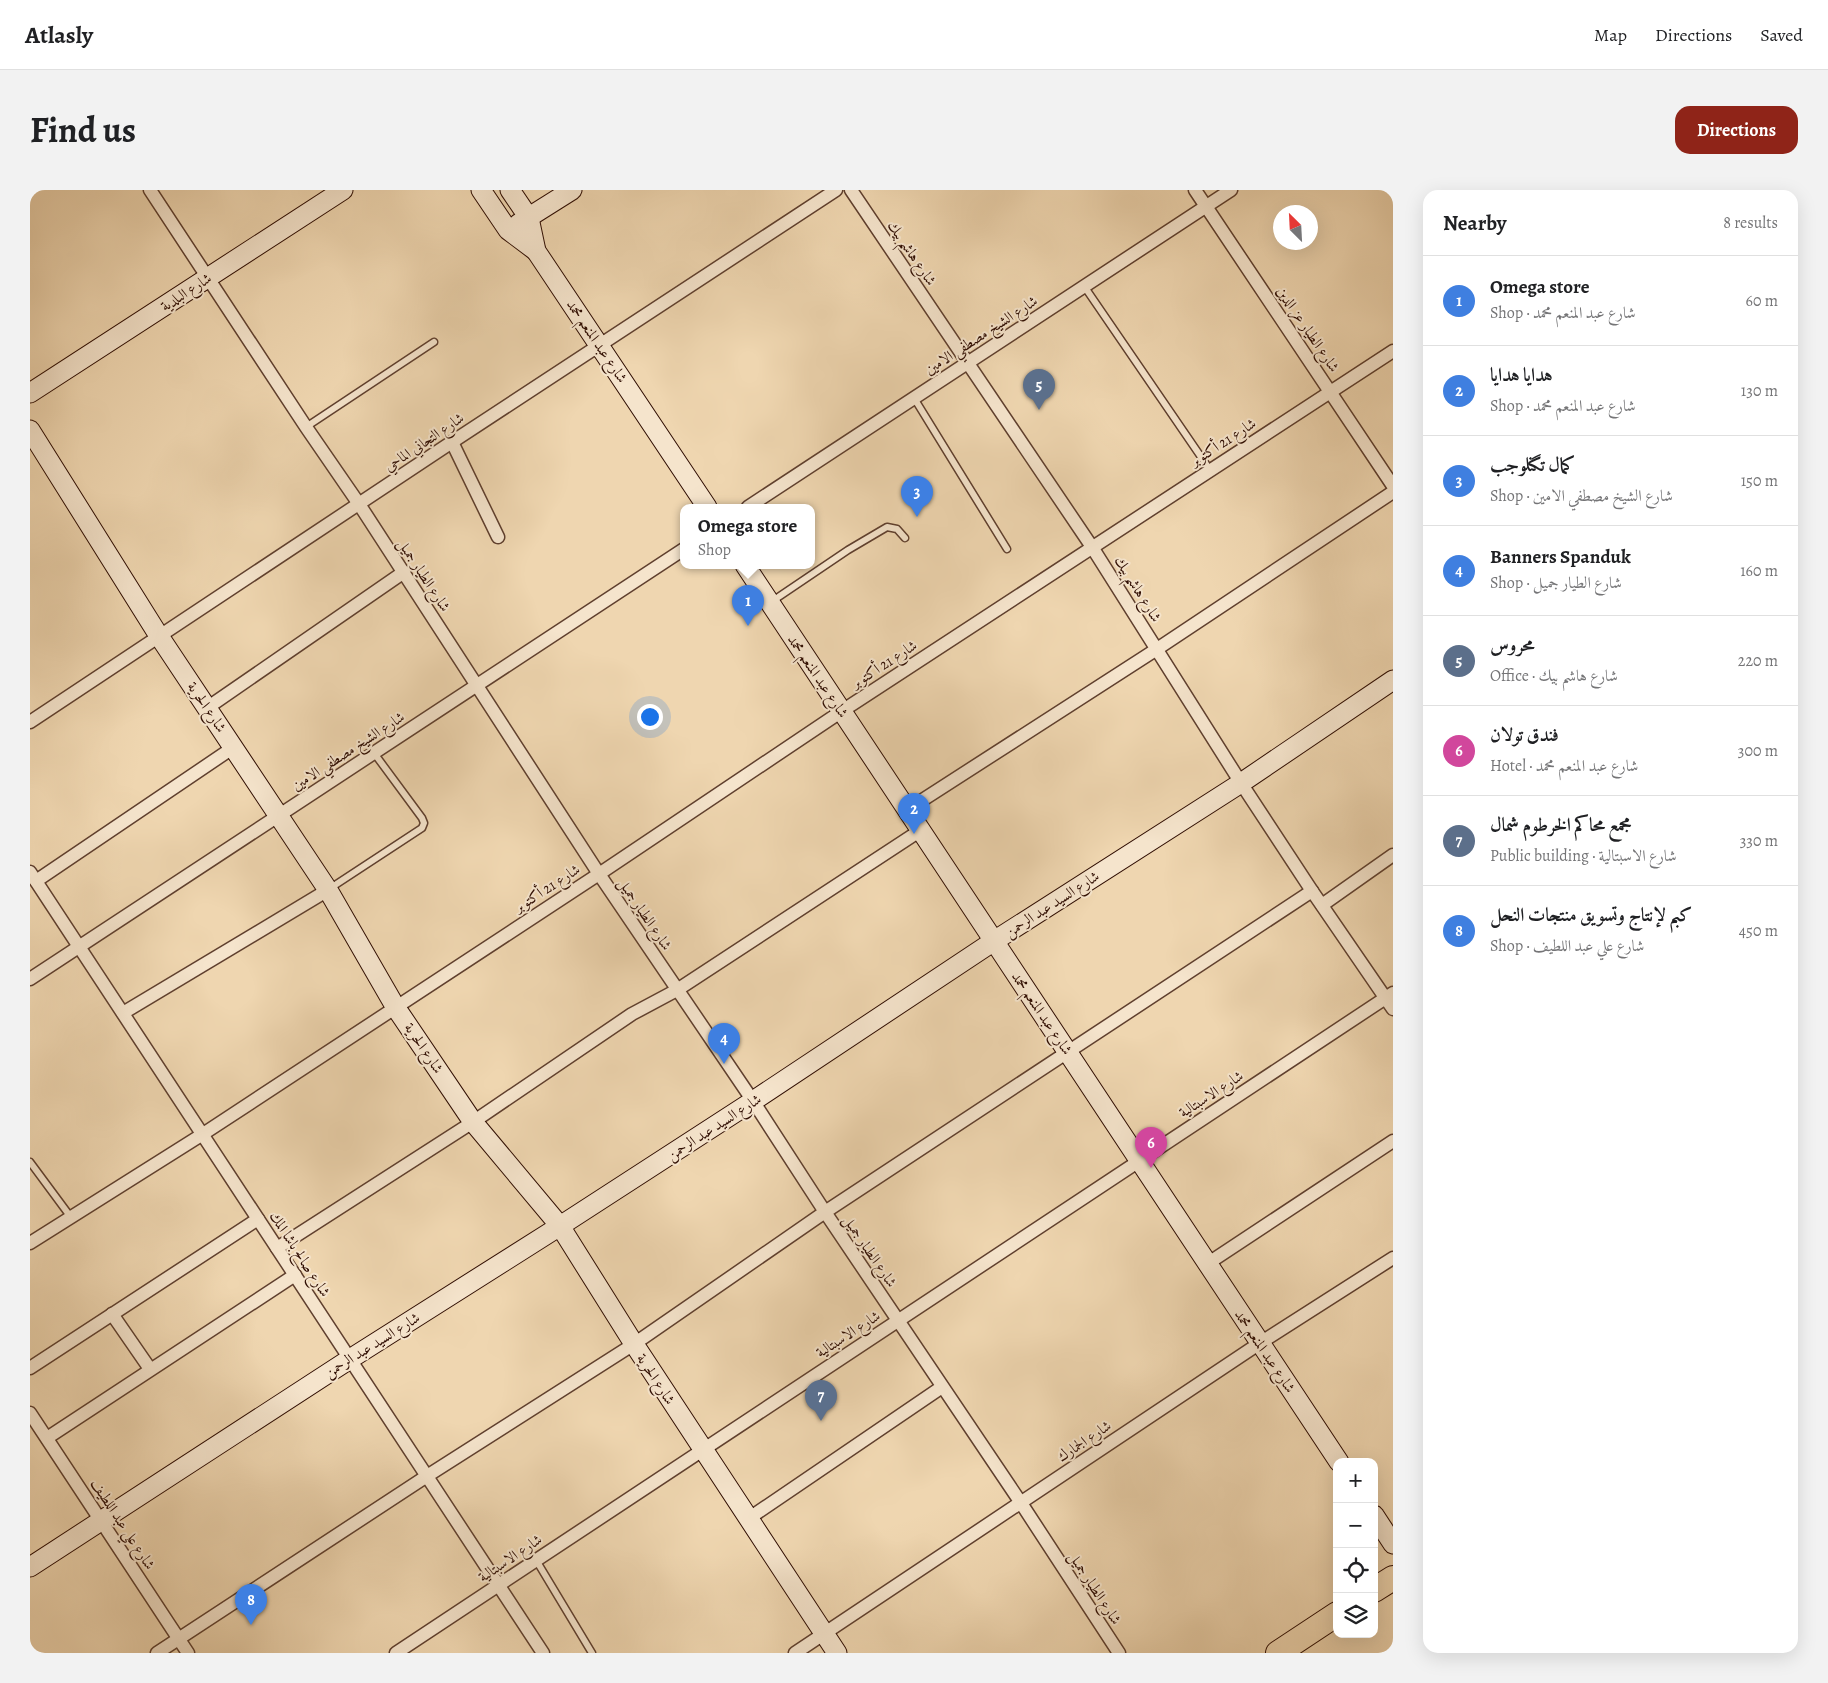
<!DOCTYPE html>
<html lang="en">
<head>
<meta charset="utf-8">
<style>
  body { margin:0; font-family:Alegreya,Amiri,serif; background:#f2f2f2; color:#202124 }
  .controls { position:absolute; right:15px; bottom:15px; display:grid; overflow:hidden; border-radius:10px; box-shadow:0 5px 20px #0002 }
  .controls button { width:45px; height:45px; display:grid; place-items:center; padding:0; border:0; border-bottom:1px solid #e0e0e0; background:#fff; color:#202124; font:25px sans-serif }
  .compass { position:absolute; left:1243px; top:15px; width:45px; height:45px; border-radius:50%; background:#fff; box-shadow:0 5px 20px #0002; rotate:336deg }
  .you { position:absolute; left:619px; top:526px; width:18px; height:18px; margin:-12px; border:4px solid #fff; border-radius:50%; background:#1a73e8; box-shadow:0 0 0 8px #1a73e833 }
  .badge { display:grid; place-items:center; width:32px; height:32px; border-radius:50%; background:#8f2418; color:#fff; font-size:16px; font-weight:700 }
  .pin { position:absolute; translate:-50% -41px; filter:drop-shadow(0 1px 2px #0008) }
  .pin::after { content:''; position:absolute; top:26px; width:18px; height:15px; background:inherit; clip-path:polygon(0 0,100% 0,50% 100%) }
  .popup { position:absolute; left:650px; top:314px; width:135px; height:65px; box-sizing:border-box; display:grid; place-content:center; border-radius:10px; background:#fff; filter:drop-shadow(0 1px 4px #0005); font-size:16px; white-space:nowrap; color:#757577 }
  .popup b { font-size:19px; color:#202124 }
  .popup::after { content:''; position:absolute; left:50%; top:100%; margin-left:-10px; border:10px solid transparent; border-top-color:#fff }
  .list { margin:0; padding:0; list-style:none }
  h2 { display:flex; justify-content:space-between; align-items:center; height:65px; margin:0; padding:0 20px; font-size:21px }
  h2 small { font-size:16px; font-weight:400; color:#757577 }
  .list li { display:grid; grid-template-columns:32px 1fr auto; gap:15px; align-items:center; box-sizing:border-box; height:90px; padding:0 20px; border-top:1px solid #e0e0e0 }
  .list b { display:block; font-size:19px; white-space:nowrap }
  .list p { margin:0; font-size:16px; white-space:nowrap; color:#757577 }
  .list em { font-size:16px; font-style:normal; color:#757577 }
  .icon { flex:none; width:28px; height:28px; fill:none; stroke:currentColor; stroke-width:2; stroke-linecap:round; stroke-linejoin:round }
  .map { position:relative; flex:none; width:1363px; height:1463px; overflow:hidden; border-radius:15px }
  header { display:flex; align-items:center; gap:30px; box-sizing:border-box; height:70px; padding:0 25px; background:#fff; border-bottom:1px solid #e0e0e0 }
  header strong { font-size:24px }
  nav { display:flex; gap:28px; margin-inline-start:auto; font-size:18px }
  .intro { display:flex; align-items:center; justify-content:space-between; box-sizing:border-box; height:120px; padding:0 30px }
  h1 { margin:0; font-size:35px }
  .button { padding:12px 22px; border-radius:15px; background:#8f2418; color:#fff; font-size:18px; font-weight:700 }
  main { display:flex; gap:30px; padding:0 30px }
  aside { flex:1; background:#fff; border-radius:15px; box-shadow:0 5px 20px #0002 }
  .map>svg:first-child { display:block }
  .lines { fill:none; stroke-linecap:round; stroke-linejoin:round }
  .lane-casing { stroke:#5f3f2e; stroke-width:9 }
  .street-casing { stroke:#5f3f2e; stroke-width:15 }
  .secondary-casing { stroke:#2f0d02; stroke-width:21 }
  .highway-casing { stroke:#2f0d02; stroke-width:26 }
  .lane { stroke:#f5e4cc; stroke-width:6 }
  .street { stroke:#f5e4cc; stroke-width:12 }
  .secondary { stroke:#f5e4cc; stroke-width:19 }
  .highway { stroke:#efd6b0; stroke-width:24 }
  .labels { text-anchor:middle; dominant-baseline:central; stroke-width:4; stroke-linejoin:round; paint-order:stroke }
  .street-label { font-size:15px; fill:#2f0d02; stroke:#f5e4cc }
</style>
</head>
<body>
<header>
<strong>Atlasly</strong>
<nav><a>Map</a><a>Directions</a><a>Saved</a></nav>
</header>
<div class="intro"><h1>Find us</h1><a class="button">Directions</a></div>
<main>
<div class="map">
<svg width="1363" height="1463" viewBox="0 0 1363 1463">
  <rect width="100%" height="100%" fill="#efd6b0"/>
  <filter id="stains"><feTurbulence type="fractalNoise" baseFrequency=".004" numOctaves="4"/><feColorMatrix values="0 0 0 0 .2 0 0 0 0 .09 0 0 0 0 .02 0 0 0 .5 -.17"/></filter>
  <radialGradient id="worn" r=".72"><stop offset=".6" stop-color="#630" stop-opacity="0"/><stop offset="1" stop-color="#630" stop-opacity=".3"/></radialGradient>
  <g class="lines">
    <defs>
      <g id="lane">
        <path d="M 1054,96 L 1180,280"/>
        <path d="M 884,208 L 977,359"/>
        <path d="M 276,237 L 404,152"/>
        <path d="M 741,412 L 818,360 L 857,337 L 867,339 L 875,348"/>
        <path d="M 299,699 L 392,638 L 394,633 L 392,628 L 344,563"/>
        <path d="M 0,972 L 40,1026"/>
        <path d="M 506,1370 L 562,1463"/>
      </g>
      <g id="street">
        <path d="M 120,0 L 276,237 L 329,314 L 569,684 L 723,911 L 795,1022 L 991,1313 L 1089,1463"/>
        <path d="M 821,0 L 1062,357 L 1211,593 L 1282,701 L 1363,819"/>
        <path d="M 1165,0 L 1363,296"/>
        <path d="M 422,252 L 468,347"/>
        <path d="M 718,317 L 1201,0"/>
        <path d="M 177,518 L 374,382"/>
        <path d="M 0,532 L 422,252 L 806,0"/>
        <path d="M 877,620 L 1127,459 L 1363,302"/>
        <path d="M 0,682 L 513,1463"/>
        <path d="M 6,691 L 204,557"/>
        <path d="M 1292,715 L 1363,665"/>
        <path d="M 0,789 L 654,359"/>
        <path d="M 93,823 L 298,700"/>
        <path d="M 0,1053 L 173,944 L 569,684 L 812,521 L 1363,161"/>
        <path d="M 247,1058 L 443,932 L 602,824 L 647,800 L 891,640"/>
        <path d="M 1177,1074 L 1363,951"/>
        <path d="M 82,1124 L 120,1179"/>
        <path d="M 0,1178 L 228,1029"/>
        <path d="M 0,1223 L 158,1463"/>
        <path d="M 17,1248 L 265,1085"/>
        <path d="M 718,1329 L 912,1197"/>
        <path d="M 127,1463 L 397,1286 L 604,1154 L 795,1022 L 1282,701"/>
        <path d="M 366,1463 L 1363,803"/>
        <path d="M 765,1463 L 1230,1153 L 1363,1068"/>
      </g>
      <g id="secondary">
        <path d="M 451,0 L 478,40 L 506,61"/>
        <path d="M 480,0 L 499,28 L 506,61 L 677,317"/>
        <path d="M 488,34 L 542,0"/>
        <path d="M 0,203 L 313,0"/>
        <path d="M 0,240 L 129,446 L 298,700 L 366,818 L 443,932 L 530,1036 L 604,1154 L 807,1463"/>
        <path d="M 715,375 L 1309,1272"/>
        <path d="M 1344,1325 L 1363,1354"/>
        <path d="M 0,1377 L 320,1169 L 530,1036 L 723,911 L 964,751 L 1211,593 L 1363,490"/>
      </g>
      <g id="highway">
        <path d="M 1344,1400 L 1363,1388"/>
        <path d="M 1248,1463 L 1307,1424"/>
      </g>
    </defs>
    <use href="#lane" class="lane-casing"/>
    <use href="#street" class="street-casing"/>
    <use href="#secondary" class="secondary-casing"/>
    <use href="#highway" class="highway-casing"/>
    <use href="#lane" class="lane"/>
    <use href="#street" class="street"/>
    <use href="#secondary" class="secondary"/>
    <use href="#highway" class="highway"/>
  </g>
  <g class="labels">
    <g class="street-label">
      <text transform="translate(882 63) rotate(56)">شارع هاشم بيك</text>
      <text transform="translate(156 102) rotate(-33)">شارع البلدية</text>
      <text transform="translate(1278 139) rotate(56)">شارع الطيار عز الدين</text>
      <text transform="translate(951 145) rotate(-33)">شارع الشيخ مصطفي الامين</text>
      <text transform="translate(567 151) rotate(56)">شارع عبد المنعم محمد</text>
      <text transform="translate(394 252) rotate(-34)">شارع التجاني الماحي</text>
      <text transform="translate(1193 252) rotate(-33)">شارع 21 أكتوبر</text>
      <text transform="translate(394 385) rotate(57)">شارع الطيار جميل</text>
      <text transform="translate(1108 399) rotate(58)">شارع هاشم بيك</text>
      <text transform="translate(854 474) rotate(-33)">شارع 21 أكتوبر</text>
      <text transform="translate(788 486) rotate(56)">شارع عبد المنعم محمد</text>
      <text transform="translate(177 517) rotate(56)">شارع الحرية</text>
      <text transform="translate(318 561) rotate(-33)">شارع الشيخ مصطفي الامين</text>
      <text transform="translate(517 698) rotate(-33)">شارع 21 أكتوبر</text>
      <text transform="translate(1022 714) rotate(-33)">شارع السيد عبد الرحمن</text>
      <text transform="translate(615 724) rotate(56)">شارع الطيار جميل</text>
      <text transform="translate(1012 823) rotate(56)">شارع عبد المنعم محمد</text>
      <text transform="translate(394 858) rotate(56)">شارع الحرية</text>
      <text transform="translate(1181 904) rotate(-33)">شارع الاسبتالية</text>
      <text transform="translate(684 937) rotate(-33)">شارع السيد عبد الرحمن</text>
      <text transform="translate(840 1061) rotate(56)">شارع الطيار جميل</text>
      <text transform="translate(270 1064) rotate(57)">شارع صالح باشا المك</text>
      <text transform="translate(818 1144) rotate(-33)">شارع الاسبتالية</text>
      <text transform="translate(342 1155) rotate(-32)">شارع السيد عبد الرحمن</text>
      <text transform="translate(1235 1161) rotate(56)">شارع عبد المنعم محمد</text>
      <text transform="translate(626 1189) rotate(57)">شارع الحرية</text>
      <text transform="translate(1054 1251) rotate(-34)">شارع الجمارك</text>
      <text transform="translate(93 1334) rotate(57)">شارع علي عبد اللطيف</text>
      <text transform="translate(480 1368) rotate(-34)">شارع الاسبتالية</text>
      <text transform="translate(1065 1398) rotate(57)">شارع الطيار جميل</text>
    </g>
  </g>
  <rect width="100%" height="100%" filter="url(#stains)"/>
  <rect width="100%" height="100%" fill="url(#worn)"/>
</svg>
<div class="controls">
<button>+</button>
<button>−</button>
<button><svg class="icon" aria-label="locate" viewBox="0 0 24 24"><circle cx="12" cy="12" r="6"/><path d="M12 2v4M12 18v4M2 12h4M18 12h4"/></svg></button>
<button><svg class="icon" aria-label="layers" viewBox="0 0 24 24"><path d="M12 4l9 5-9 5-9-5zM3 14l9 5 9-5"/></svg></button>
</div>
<svg class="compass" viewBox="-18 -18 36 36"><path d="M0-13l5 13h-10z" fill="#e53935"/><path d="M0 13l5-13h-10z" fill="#757577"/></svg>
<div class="you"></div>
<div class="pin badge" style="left:718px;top:436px;background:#3f7fe0">1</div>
<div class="popup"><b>Omega store</b>Shop</div>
<div class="pin badge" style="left:884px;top:644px;background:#3f7fe0">2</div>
<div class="pin badge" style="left:887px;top:327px;background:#3f7fe0">3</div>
<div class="pin badge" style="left:694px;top:874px;background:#3f7fe0">4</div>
<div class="pin badge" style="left:1009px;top:220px;background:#5c6f8a">5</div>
<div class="pin badge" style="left:1121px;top:978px;background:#d1479c">6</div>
<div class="pin badge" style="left:791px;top:1231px;background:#5c6f8a">7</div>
<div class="pin badge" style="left:221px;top:1435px;background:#3f7fe0">8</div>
</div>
<aside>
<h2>Nearby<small>8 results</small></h2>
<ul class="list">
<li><span class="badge" style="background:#3f7fe0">1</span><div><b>Omega store</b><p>Shop · شارع عبد المنعم محمد</p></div><em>60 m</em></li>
<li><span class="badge" style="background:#3f7fe0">2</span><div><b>هدايا هدايا</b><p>Shop · شارع عبد المنعم محمد</p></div><em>130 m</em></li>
<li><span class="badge" style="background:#3f7fe0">3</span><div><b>كمال تگنلوجب</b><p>Shop · شارع الشيخ مصطفي الامين</p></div><em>150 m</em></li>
<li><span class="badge" style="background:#3f7fe0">4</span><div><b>Banners Spanduk</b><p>Shop · شارع الطيار جميل</p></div><em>160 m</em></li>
<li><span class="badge" style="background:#5c6f8a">5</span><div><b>محروس</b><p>Office · شارع هاشم بيك</p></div><em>220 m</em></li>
<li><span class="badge" style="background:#d1479c">6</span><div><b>فندق تولان</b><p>Hotel · شارع عبد المنعم محمد</p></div><em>300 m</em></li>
<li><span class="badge" style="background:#5c6f8a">7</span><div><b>مجمع محاكم الخرطوم شمال</b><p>Public building · شارع الاسبتالية</p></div><em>330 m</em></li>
<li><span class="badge" style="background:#3f7fe0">8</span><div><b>كبم لإنتاج وتسويق منتجات النحل</b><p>Shop · شارع علي عبد اللطيف</p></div><em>450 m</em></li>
</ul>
</aside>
</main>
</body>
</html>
